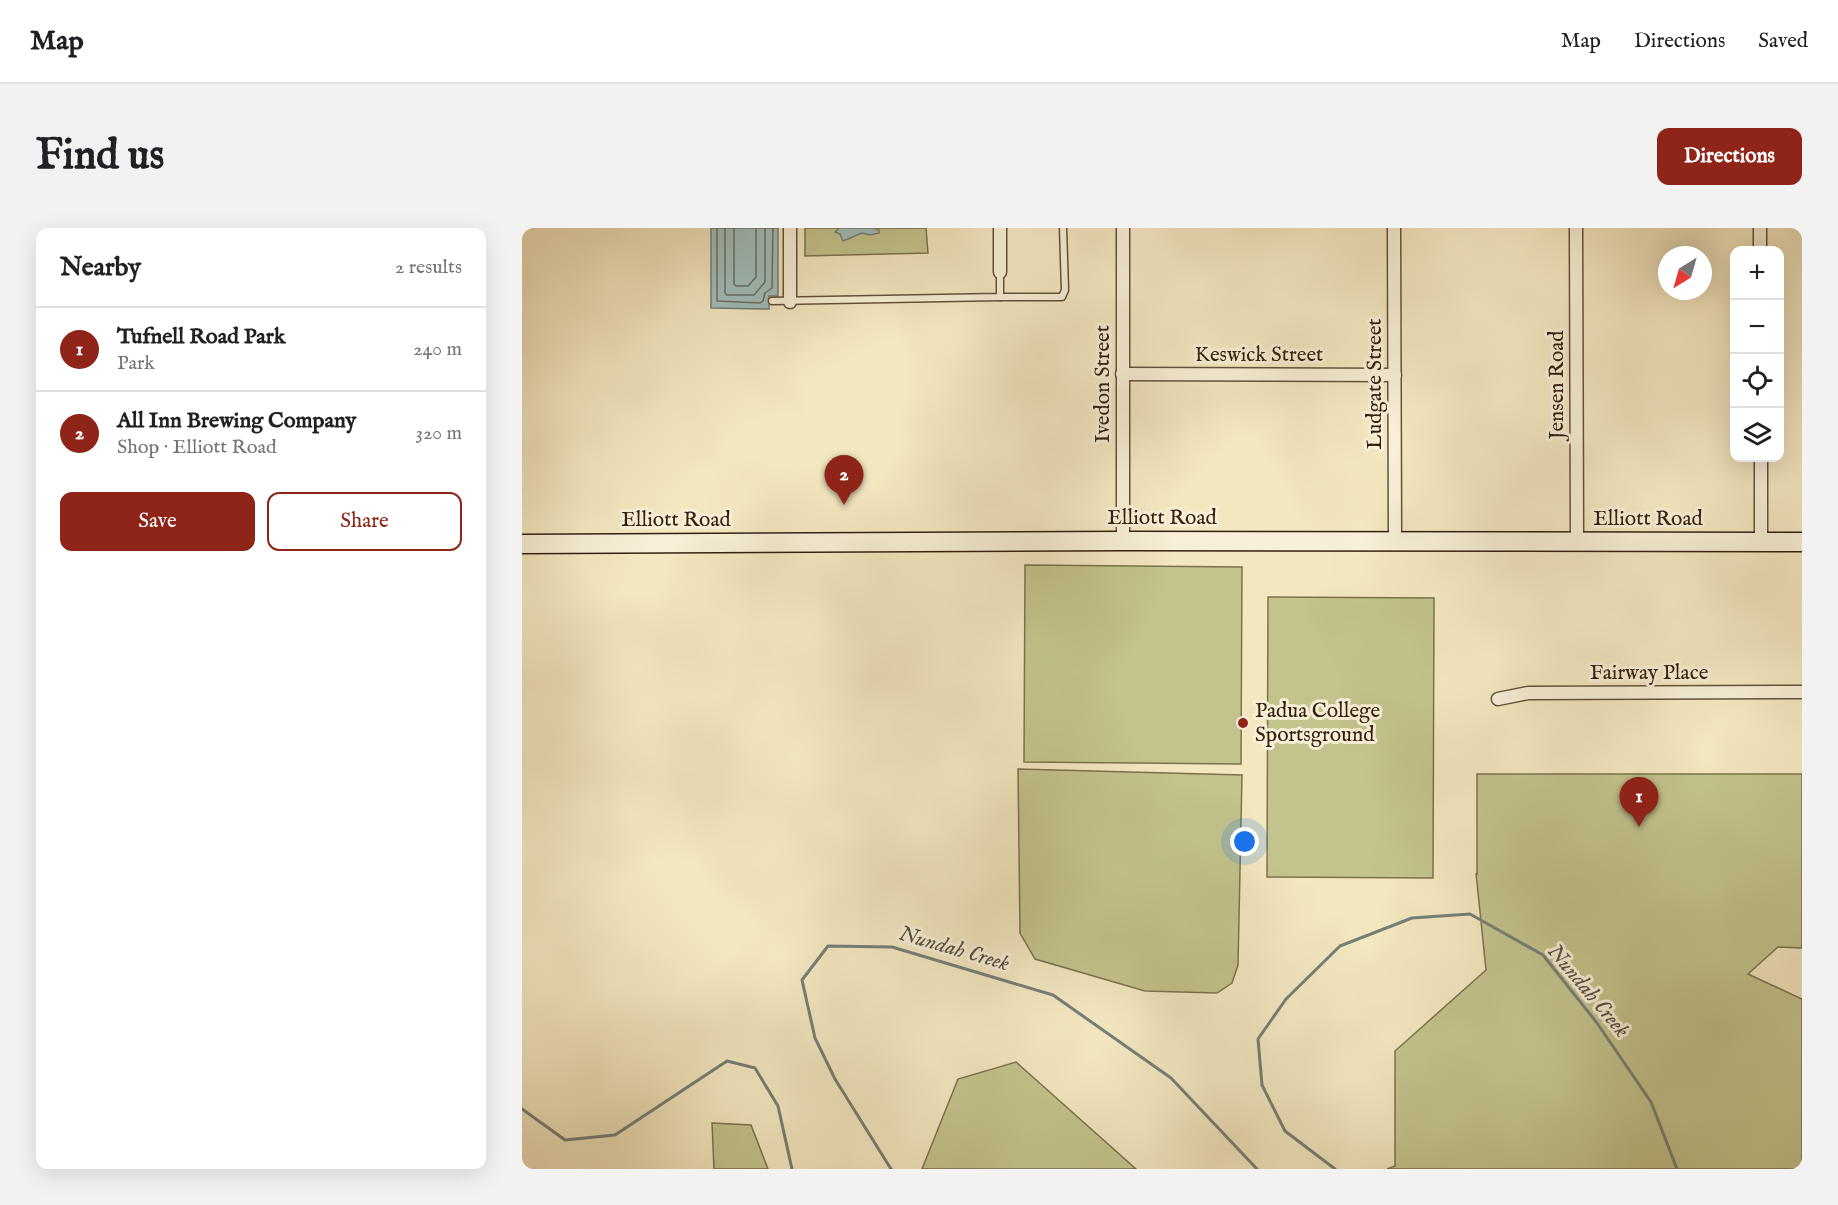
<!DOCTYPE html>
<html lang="en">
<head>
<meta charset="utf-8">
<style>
  body { margin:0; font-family:"IM FELL English",serif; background:#f2f2f2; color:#202124 }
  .controls { position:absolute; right:18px; top:18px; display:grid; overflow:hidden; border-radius:12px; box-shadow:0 6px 24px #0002 }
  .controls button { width:54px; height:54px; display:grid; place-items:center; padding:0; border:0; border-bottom:2px solid #e0e0e0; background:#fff; color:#202124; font:30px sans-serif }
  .compass { position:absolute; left:1136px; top:18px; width:54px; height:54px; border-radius:50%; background:#fff; box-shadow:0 6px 24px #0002; rotate:217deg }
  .you { position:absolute; left:723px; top:614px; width:21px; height:21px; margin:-15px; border:4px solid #fff; border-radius:50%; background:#1a73e8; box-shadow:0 0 0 9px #1a73e833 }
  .badge { display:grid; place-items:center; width:39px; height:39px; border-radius:50%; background:#8f2418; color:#fff; font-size:20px; font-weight:700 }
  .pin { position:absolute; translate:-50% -50px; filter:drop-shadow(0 2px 3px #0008) }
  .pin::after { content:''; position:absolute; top:32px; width:21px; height:18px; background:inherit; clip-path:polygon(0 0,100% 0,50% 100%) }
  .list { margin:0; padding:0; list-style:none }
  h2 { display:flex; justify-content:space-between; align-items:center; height:78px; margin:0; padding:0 24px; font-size:26px }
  h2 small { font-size:20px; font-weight:400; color:#757577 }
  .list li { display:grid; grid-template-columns:39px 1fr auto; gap:18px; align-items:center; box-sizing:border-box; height:84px; padding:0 24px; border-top:2px solid #e0e0e0 }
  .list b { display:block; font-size:22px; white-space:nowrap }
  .list p { margin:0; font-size:20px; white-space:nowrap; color:#757577 }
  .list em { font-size:20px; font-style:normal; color:#757577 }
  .actions { display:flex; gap:12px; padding:18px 24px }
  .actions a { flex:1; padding:14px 0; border:2px solid #8f2418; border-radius:12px; text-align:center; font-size:21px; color:#8f2418 }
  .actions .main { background:#8f2418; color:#fff }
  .icon { flex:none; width:33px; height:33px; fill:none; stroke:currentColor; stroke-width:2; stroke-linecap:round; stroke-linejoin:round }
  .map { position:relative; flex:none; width:1280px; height:941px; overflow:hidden; border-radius:12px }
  header { display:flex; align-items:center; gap:36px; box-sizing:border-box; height:84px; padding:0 30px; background:#fff; border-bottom:2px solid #e0e0e0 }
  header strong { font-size:28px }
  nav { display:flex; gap:33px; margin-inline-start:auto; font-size:21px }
  .intro { display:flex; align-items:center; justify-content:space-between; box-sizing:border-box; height:144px; padding:0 36px }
  h1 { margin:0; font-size:42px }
  .button { padding:15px 27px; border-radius:12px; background:#8f2418; color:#fff; font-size:21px; font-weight:700 }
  main { display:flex; gap:36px; padding:0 36px }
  aside { flex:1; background:#fff; border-radius:12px; box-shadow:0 6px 24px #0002 }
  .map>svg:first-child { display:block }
  .green { fill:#c3c38d; stroke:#7b724f; stroke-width:1.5 }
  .water { fill:#a0bebc; stroke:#747f78; stroke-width:1.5 }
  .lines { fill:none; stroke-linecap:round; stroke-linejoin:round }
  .shore { stroke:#6a6f66; stroke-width:1.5 }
  .stream { stroke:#747f78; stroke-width:3 }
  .lane-casing { stroke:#63523d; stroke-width:9 }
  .street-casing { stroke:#63523d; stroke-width:15 }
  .secondary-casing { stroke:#332011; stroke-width:21 }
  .lane { stroke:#f7efd6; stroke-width:6 }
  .street { stroke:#f7efd6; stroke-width:12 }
  .secondary { stroke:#f7efd6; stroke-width:18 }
  .poi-dot { fill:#8f2418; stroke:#f7efd6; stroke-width:2 }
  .labels { text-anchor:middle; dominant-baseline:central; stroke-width:6; stroke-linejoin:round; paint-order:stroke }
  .street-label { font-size:21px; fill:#332011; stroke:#f7efd6 }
  .poi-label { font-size:21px; fill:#332011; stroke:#f7efd6; text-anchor:start }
  .water-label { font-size:22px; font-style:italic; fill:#544f44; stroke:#f7efd6 }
</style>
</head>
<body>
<header>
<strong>Map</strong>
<nav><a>Map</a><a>Directions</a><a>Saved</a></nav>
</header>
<div class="intro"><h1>Find us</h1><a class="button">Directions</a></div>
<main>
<aside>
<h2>Nearby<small>2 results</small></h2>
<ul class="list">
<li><span class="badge">1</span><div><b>Tufnell Road Park</b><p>Park</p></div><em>240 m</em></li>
<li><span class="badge">2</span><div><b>All Inn Brewing Company</b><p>Shop · Elliott Road</p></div><em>320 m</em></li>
</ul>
<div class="actions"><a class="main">Save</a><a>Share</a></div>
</aside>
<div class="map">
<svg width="1280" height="941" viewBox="0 0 1280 941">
  <rect width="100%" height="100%" fill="#f3e7c0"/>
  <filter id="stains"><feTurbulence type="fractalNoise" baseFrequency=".00333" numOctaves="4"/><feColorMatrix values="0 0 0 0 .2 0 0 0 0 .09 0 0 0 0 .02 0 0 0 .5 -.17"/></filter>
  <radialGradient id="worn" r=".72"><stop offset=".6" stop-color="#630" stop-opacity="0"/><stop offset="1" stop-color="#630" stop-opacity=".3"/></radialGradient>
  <g class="green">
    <path d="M 283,0 L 404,0 L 406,25 L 283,28 Z"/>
    <path d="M 503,337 L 720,339 L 719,536 L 502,534 Z"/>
    <path d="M 746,369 L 912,370 L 911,650 L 745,649 Z"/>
    <path d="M 496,541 L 720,547 L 716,737 L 710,755 L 695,765 L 623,763 L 513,731 L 498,705 Z"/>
    <path d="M 955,546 L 1280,546 L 1280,720 L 1256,719 L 1226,746 L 1280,771 L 1280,941 L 865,941 L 873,938 L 873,823 L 964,742 L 954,645 L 955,647 Z"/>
    <path d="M 494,834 L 614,941 L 400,941 L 436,851 Z"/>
    <path d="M 190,895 L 229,897 L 246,941 L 192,941 Z"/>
  </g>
  <g class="water">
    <path d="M 189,0 L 256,0 L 256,68 L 247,68 L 247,81 L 189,80 Z"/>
    <path d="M 317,0 L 351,0 L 357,2 L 357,5 L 348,7 L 340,5 L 321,13 L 318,6 L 313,4 Z"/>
  </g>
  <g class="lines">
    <g class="shore">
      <path d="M 195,0 L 195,73 L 238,75 L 241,73 L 243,65 L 250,60 L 251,0"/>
      <path d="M 203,0 L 203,65 L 205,67 L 232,67 L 243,54 L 243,0"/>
      <path d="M 212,0 L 212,56 L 214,58 L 226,58 L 234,49 L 234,0"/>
    </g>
    <g class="stream">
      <path d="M 0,881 L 43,912 L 93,907 L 205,833 L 233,840 L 256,878 L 270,941"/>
      <path d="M 369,941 L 313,851 L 293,810 L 280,752 L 306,718 L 370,719 L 531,767 L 649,850 L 735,941"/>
      <path d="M 813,941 L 763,903 L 740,857 L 736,811 L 764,771 L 818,718 L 890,690 L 948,686 L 1021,727 L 1075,795 L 1129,874 L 1155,941"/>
    </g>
    <defs>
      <g id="lane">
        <path d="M 478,69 L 540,69 L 543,62 L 541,0"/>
        <path d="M 250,73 L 478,69 L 478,44"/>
      </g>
      <g id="street">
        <path d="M 268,0 L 268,74"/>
        <path d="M 601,0 L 601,313"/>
        <path d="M 872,0 L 873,313"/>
        <path d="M 1054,0 L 1055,313"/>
        <path d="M 1238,0 L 1238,22"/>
        <path d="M 478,44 L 478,0"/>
        <path d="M 600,146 L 873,147"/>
        <path d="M 1239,230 L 1239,314"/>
        <path d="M 976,471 L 1006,465 L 1280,464"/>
      </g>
      <path id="secondary" d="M 0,316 L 601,313 L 1280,314"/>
    </defs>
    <use href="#lane" class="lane-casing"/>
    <use href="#street" class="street-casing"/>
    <use href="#secondary" class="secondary-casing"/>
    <use href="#lane" class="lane"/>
    <use href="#street" class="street"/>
    <use href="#secondary" class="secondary"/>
  </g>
  <circle class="poi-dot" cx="721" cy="495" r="6"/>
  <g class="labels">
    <g class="street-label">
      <text x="737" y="127">Keswick Street</text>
      <text transform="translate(581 156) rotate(-90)">Ivedon Street</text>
      <text transform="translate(853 156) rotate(-90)">Ludgate Street</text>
      <text transform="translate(1035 157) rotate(-90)">Jensen Road</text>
      <text x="640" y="290">Elliott Road</text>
      <text x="1126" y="291">Elliott Road</text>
      <text x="154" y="292">Elliott Road</text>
      <text x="1127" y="445">Fairway Place</text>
    </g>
    <g class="poi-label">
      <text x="733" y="483">Padua College<tspan x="733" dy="24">Sportsground</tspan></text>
    </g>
    <g class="water-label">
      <text transform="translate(432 721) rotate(16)">Nundah Creek</text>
      <text transform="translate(1066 763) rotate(50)">Nundah Creek</text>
    </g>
  </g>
  <rect width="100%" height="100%" filter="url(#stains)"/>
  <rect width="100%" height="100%" fill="url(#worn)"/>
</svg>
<div class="controls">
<button>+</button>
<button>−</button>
<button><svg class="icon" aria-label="locate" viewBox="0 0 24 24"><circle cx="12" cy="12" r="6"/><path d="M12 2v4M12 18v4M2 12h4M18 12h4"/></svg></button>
<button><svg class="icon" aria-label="layers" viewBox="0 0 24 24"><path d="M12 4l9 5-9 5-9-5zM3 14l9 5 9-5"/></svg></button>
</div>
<svg class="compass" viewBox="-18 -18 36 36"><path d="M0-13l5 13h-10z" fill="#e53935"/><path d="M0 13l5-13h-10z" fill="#757577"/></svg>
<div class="you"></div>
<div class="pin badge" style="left:1117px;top:599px">1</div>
<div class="pin badge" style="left:322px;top:277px">2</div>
</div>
</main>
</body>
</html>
